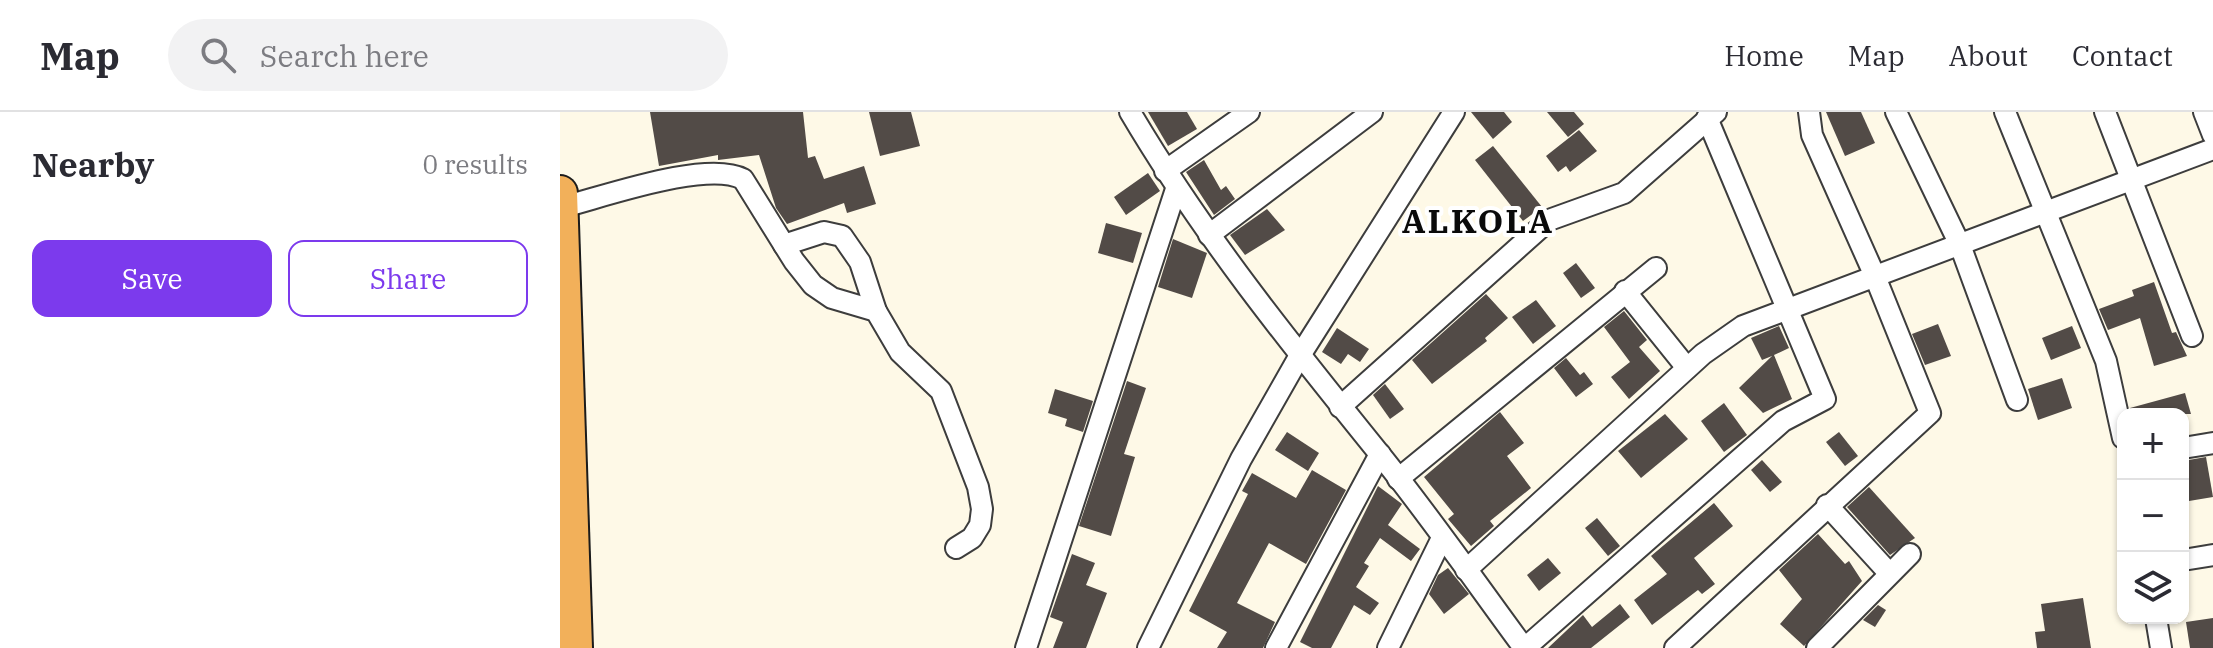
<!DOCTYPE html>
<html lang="en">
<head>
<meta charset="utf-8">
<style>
  body { margin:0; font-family:"IBM Plex Serif",serif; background:#f2f2f3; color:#2b2b33 }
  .controls { position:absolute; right:24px; bottom:24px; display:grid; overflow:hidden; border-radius:16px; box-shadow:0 2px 6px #0004 }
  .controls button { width:72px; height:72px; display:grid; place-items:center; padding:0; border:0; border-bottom:2px solid #e1e1e2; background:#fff; color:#2b2b33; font:40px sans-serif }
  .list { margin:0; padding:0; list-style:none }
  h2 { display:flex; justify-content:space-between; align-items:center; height:104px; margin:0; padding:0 32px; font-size:34px }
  h2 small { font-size:26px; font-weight:400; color:#7c7c81 }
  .actions { display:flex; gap:16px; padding:24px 32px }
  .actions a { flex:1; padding:18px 0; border:2px solid #7c3aed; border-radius:16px; text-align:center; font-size:28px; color:#7c3aed }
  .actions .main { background:#7c3aed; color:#fff }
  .icon { flex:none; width:44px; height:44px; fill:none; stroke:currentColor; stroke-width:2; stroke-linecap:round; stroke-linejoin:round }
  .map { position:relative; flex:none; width:1653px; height:536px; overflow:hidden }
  header { display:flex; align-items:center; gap:48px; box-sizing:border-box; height:112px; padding:0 40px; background:#fff; border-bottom:2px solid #e1e1e2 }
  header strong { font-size:38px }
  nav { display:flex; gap:44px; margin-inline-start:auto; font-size:28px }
  .search { width:560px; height:72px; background:#f2f2f3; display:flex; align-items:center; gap:20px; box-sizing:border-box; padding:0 28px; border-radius:44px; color:#7c7c81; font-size:30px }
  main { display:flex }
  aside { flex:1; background:#fff }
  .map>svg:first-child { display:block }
  .building { fill:#524b47 }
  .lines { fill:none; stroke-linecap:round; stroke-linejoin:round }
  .minor-casing { stroke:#3d3d3d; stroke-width:24 }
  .trunk-casing { stroke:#1b1b1b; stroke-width:38 }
  .minor { stroke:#fff; stroke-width:20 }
  .trunk { stroke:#f2b05a; stroke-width:34 }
  .labels { text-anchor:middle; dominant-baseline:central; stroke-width:8; stroke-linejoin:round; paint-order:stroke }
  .district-label { font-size:34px; font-weight:bold; letter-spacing:2px; fill:#0a0a0a; stroke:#fff }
</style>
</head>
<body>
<header>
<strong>Map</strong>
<div class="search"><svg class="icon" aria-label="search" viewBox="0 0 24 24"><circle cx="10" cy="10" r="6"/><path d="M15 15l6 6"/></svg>Search here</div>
<nav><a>Home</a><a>Map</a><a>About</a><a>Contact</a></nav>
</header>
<main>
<aside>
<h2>Nearby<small>0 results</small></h2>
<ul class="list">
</ul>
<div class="actions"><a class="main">Save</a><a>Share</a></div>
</aside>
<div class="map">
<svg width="1653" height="536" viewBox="0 0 1653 536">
  <rect width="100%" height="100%" fill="#fef9e7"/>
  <g class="building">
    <path d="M 90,0 L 243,0 L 248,46 L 255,44 L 264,67 L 304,54 L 316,92 L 287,101 L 284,91 L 227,112 L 216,96 L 199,43 L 158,48 L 158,43 L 99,54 Z"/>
    <path d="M 309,0 L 351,0 L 360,34 L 320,44 Z"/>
    <path d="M 588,0 L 627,0 L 637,17 L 608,34 Z"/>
    <path d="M 911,0 L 944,0 L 952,10 L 933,27 Z"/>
    <path d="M 987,0 L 1014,0 L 1024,12 L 1008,25 Z"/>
    <path d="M 1266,0 L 1301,0 L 1315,31 L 1285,44 Z"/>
    <path d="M 1019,18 L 1037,39 L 1010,60 L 1006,54 L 998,60 L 986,44 Z"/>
    <path d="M 933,34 L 982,95 L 963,109 L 915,48 Z"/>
    <path d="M 644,48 L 661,78 L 666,74 L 675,87 L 654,103 L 626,60 Z"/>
    <path d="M 588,61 L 600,79 L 566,103 L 554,85 Z"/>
    <path d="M 707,97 L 725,118 L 685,143 L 670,123 Z"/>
    <path d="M 546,111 L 582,121 L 573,151 L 538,141 Z"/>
    <path d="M 613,127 L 647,141 L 632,186 L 598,175 Z"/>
    <path d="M 1016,151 L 1035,176 L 1021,186 L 1003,161 Z"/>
    <path d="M 1594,170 L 1612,221 L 1616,220 L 1627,244 L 1594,254 L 1580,206 L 1548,218 L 1539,197 L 1574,184 L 1572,178 Z"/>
    <path d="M 926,182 L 948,206 L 925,226 L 927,229 L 872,272 L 852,248 Z"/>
    <path d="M 976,188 L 996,214 L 973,232 L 952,205 Z"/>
    <path d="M 1064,199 L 1087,228 L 1079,235 L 1100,259 L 1069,287 L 1051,265 L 1070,250 L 1044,215 Z"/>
    <path d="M 1378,212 L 1391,244 L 1365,253 L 1352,222 Z"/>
    <path d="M 1219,214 L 1229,236 L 1214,243 L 1232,287 L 1203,301 L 1179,276 L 1212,244 L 1202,248 L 1191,226 Z"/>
    <path d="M 1512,214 L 1521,236 L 1491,248 L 1482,226 Z"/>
    <path d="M 777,216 L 809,237 L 800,250 L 788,242 L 781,252 L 762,240 Z"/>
    <path d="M 1006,246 L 1020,263 L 1024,260 L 1033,272 L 1016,285 L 994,256 Z"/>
    <path d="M 1502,266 L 1512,296 L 1478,308 L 1468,277 Z"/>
    <path d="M 567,269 L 586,276 L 564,342 L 575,345 L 551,424 L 519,414 Z"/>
    <path d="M 825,272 L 844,297 L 830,307 L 813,283 Z"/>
    <path d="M 495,277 L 533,289 L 523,320 L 505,314 L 507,307 L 488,301 Z"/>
    <path d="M 1625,281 L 1631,302 L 1571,302 L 1570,296 Z"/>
    <path d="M 1164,291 L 1187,323 L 1164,340 L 1141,309 Z"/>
    <path d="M 940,300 L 964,331 L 947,344 L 971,376 L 930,409 L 934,414 L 911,434 L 888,407 L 894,402 L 864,365 Z"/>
    <path d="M 1105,302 L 1128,327 L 1081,366 L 1058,339 Z"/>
    <path d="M 727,320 L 759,341 L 748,359 L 715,338 Z"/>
    <path d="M 1279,320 L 1298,344 L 1285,354 L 1266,330 Z"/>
    <path d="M 1646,345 L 1653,385 L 1623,390 L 1623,349 Z"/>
    <path d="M 1202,348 L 1222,370 L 1210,380 L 1191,358 Z"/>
    <path d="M 752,358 L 786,378 L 746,452 L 709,431 L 677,491 L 715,510 L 703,536 L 657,536 L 667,520 L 629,499 L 688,382 L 682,379 L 692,361 L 736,386 Z"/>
    <path d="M 818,374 L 842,392 L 828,413 L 860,437 L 851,449 L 820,426 L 804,451 L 809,454 L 796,475 L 819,491 L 810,503 L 794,493 L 771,536 L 752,536 L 740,530 Z"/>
    <path d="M 1309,375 L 1355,426 L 1330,443 L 1287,395 Z"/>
    <path d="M 1154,391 L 1173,414 L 1134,446 L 1155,472 L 1142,482 L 1138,478 L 1092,513 L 1074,488 L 1107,462 L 1091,444 Z"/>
    <path d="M 1037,406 L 1060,434 L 1048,444 L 1025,416 Z"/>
    <path d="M 1258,422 L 1285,452 L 1289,449 L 1302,469 L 1244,534 L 1220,512 L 1242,487 L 1219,458 Z"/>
    <path d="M 512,442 L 535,451 L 526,473 L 547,481 L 526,536 L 493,536 L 503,510 L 490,505 Z"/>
    <path d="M 988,446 L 1001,461 L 979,479 L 967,463 Z"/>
    <path d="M 888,456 L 909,482 L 884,502 L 869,482 L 878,463 Z"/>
    <path d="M 1523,486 L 1531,536 L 1477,536 L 1475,520 L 1485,519 L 1481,492 Z"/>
    <path d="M 1060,492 L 1070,505 L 1031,536 L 988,536 L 1023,503 L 1032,515 Z"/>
    <path d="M 1318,493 L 1326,498 L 1315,515 L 1303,508 Z"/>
    <path d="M 1653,506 L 1653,536 L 1630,536 L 1626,510 Z"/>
  </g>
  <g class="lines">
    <defs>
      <g id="minor">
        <path d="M 570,0 C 642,122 729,230 818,340 C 869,403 916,471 964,536"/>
        <path d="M 1336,0 L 1400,133 L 1457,288"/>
        <path d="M 1445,0 L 1546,249 L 1563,326"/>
        <path d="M 1545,0 L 1632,224"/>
        <path d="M 1644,0 L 1653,23"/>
        <path d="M 605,59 L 689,0"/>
        <path d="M 3,95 C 46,84 147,48 183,67 L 234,149 L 253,173 L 272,186 L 316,199 L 340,240 L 381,279 L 418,375 L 422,397 L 420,413 L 412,426 L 396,436"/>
        <path d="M 649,123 L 812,0"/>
        <path d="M 224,133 L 264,120 L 282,124 L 300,150 L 316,199"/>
        <path d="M 1065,179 L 1127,256"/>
        <path d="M 780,295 L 989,108 L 1064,81 L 1156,0"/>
        <path d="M 1623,336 L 1653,331"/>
        <path d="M 838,367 L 1096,156"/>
        <path d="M 1267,393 L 1329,461"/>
        <path d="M 1623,448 L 1653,443"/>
        <path d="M 906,458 L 1143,242 L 1183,214 L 1653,37"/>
        <path d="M 1596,506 L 1601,536"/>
        <path d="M 466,536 L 616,77"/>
        <path d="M 588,536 L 681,347 L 739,245 L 894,0"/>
        <path d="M 716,536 L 820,342"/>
        <path d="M 828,536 L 882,426"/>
        <path d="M 965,536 L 1223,309 L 1265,287 L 1147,6"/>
        <path d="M 1115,536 L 1370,301 L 1314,162 L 1252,23 L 1249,0"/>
        <path d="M 1257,536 L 1350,442"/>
      </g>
      <path id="trunk" d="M 0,81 L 15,536"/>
    </defs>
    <use href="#minor" class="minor-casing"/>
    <use href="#trunk" class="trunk-casing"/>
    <use href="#minor" class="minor"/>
    <use href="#trunk" class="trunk"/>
  </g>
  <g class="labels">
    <g class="district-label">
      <text x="918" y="108">ALKOLA</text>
    </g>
  </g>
</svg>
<div class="controls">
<button>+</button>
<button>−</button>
<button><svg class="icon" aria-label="layers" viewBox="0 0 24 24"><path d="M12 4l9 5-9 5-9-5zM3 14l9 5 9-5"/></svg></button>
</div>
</div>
</main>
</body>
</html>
